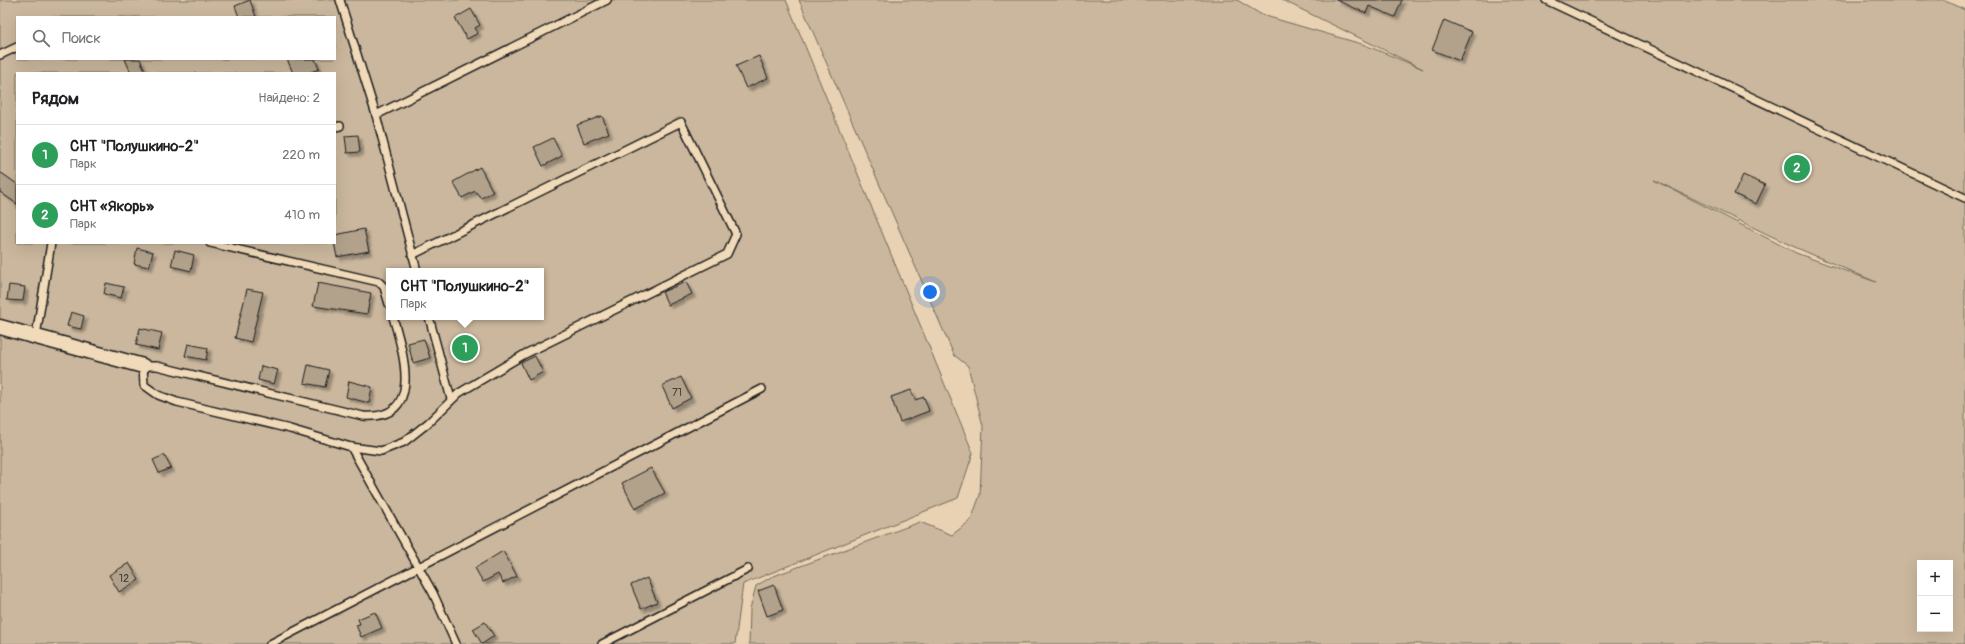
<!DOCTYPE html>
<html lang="ru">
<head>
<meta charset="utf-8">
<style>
  body { margin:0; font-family:Pangolin,sans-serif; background:#f6f6f6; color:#202124 }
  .controls { position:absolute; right:12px; bottom:12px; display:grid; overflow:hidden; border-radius:0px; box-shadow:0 4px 16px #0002 }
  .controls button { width:36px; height:36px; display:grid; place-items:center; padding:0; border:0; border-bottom:1px solid #e0e0e0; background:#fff; color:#202124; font:20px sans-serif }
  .you { position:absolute; left:930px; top:292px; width:14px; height:14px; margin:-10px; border:3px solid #fff; border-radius:50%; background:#1a73e8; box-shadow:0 0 0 6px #1a73e833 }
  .badge { display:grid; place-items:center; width:26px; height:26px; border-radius:50%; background:#b45309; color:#fff; font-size:13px; font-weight:700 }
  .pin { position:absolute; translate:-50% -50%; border:2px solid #fff; box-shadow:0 1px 4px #0006 }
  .popup { position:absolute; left:386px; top:268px; width:158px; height:52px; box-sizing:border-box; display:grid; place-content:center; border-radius:0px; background:#fff; filter:drop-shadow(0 1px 3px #0005); font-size:13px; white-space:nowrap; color:#757577 }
  .popup b { font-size:15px; color:#202124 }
  .popup::after { content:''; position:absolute; left:50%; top:100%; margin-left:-8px; border:8px solid transparent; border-top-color:#fff }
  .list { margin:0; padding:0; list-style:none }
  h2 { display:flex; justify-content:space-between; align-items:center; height:52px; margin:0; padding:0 16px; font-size:17px }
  h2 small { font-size:13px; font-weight:400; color:#757577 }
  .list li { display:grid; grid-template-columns:26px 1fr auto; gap:12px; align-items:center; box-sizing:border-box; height:60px; padding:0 16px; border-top:1px solid #e0e0e0 }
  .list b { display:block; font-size:15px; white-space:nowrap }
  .list p { margin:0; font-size:13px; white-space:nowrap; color:#757577 }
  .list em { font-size:13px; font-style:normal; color:#757577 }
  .icon { flex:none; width:22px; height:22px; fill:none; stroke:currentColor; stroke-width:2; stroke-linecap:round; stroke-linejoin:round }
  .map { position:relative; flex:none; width:1965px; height:644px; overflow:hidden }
  .search { position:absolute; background:#fff; box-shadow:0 4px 16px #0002; left:16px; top:16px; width:320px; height:44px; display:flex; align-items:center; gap:10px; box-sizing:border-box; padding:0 14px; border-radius:0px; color:#757577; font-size:15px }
  .panel { position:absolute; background:#fff; box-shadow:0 4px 16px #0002; left:16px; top:72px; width:320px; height:172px; border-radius:0px }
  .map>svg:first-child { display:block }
  .green { fill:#cab79d; stroke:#736a5c; fill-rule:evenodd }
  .building { fill:#b2a28b; stroke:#1c1c1c; filter:url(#shadow) }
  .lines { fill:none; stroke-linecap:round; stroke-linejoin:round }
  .lane-casing { stroke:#1c1c1c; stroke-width:10 }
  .street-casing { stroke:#1c1c1c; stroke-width:17 }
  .lane { stroke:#f0dab9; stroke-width:7 }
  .street { stroke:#f0dab9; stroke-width:14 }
  .labels { text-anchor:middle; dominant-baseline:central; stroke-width:3.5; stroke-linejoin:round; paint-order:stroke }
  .number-label { font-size:11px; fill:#423e38 }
</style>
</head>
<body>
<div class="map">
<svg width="1965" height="644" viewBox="0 0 1965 644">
  <defs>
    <filter id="shadow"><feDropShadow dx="3.5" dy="3.5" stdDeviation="1" flood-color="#0004"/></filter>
  </defs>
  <rect width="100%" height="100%" fill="#e8d2b3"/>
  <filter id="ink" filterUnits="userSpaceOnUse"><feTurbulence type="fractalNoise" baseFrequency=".025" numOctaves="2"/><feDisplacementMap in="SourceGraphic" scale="8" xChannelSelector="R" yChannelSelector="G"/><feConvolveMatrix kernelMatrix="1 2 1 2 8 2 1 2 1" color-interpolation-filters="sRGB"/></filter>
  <g filter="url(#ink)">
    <g class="green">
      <path d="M 0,0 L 786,0 L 973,453 L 958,498 L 743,584 L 735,644 L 0,644 ZM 17,17 L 335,17 L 335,59 L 17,59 ZM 17,73 L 335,73 L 335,243 L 17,243 ZM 389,271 L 541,271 L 541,317 L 389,317 Z"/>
      <path d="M 799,0 L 1237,0 L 1262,15 L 1365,45 L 1423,69 L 1282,0 L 1943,0 L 1965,10 L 1965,644 L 749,644 L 750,609 L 756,586 L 771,577 L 920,522 L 952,535 L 971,520 L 980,495 L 983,426 L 968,366 L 954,355 ZM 1654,180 L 1790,245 L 1876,282 L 1796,253 ZM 1920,563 L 1950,563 L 1950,629 L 1920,629 Z"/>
    </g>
    <g class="building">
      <path d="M 250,0 L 256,17 L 239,17 L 235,6 Z"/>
      <path d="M 1336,0 L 1402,0 L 1395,17 L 1369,6 L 1366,13 Z"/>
      <path d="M 471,9 L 480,25 L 475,28 L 478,33 L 467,39 L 455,18 Z"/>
      <path d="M 1444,20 L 1472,32 L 1460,61 L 1432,50 Z"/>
      <path d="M 759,56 L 768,78 L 746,88 L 736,66 Z"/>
      <path d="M 125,59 L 140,59 L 146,73 L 131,73 Z"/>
      <path d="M 287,59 L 315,59 L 319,69 L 308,73 L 293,73 Z"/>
      <path d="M 602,116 L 609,133 L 584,143 L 577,125 Z"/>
      <path d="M 358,135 L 360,152 L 347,153 L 345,136 Z"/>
      <path d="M 553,138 L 562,156 L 543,166 L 534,147 Z"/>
      <path d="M 480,167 L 493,192 L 481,198 L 475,191 L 462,198 L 453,182 Z"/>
      <path d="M 0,172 L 17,184 L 17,204 L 0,192 Z"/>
      <path d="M 1743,175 L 1765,185 L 1756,204 L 1734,194 Z"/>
      <path d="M 364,229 L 369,251 L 337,257 L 334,243 L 335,243 L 335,235 Z"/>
      <path d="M 137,248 L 153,252 L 149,267 L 134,264 Z"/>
      <path d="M 175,250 L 194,255 L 191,271 L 171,266 Z"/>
      <path d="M 686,282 L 692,294 L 668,305 L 662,292 Z"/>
      <path d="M 106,283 L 124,287 L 121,298 L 104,294 Z"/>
      <path d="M 318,283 L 371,293 L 367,314 L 313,306 Z"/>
      <path d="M 9,285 L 25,287 L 23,301 L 7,300 Z"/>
      <path d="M 247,289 L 263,292 L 251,342 L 235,338 Z"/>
      <path d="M 71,312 L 84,316 L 81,329 L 67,326 Z"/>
      <path d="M 140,328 L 162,333 L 158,350 L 136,345 Z"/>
      <path d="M 424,339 L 430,358 L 413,363 L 408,343 Z"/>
      <path d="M 188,344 L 208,348 L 206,360 L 185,356 Z"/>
      <path d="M 535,356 L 543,372 L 529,380 L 521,363 Z"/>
      <path d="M 308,365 L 329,370 L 325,387 L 304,383 Z"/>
      <path d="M 261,366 L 278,370 L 274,384 L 258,380 Z"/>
      <path d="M 681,377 L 691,398 L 672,408 L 662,386 Z"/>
      <path d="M 349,381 L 372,387 L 369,403 L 346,397 Z"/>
      <path d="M 911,390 L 915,400 L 924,397 L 929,411 L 900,422 L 891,397 Z"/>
      <path d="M 164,455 L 171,468 L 159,473 L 153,460 Z"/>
      <path d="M 651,468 L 665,493 L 635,509 L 622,483 Z"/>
      <path d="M 503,551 L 517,576 L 503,583 L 498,574 L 483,582 L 475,568 Z"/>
      <path d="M 129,563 L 139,580 L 119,592 L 109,575 Z"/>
      <path d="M 647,578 L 657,602 L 641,609 L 631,585 Z"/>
      <path d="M 774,585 L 783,610 L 767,616 L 758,591 Z"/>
      <path d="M 375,612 L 382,628 L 361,637 L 356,625 L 360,624 L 358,619 Z"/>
      <path d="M 485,622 L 494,636 L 482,644 L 473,629 Z"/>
    </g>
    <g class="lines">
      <defs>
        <g id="lane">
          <path d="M 340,0 L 376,115 L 417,271"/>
          <path d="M 1546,0 L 1965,198"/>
          <path d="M 0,55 L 17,47"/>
          <path d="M 376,115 L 607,0"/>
          <path d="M 335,127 L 340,126"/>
          <path d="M 210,243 L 379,282 L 384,287 L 389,304"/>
          <path d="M 393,317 C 403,352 425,421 363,416 L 157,366 L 143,366 L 144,385 L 158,395 L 177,402 L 290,429 L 351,447 L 381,451 L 404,442 L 428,423 L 459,393 L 525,354 L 727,254 L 736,234 L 681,122 L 412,255"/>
          <path d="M 429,317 L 451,399"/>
          <path d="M 36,336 L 51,243"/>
          <path d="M 351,447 L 433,593 L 456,644"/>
          <path d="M 270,644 L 762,389"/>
          <path d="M 602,644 L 748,569"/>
        </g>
        <path id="street" d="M 0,327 L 143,366"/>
      </defs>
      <use href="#lane" class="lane-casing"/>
      <use href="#street" class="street-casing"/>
      <use href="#lane" class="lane"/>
      <use href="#street" class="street"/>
    </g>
  </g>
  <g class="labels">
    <g class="number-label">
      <text x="677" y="392">71</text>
      <text x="124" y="578">12</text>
    </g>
  </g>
</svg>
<div class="controls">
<button>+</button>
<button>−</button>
</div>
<div class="you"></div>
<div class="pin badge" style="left:465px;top:348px;background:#2e9e5b">1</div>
<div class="popup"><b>СНТ &quot;Полушкино-2&quot;</b>Парк</div>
<div class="pin badge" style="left:1797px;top:168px;background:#2e9e5b">2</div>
<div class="search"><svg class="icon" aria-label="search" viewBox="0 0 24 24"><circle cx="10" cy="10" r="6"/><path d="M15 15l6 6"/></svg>Поиск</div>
<section class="panel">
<h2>Рядом<small>Найдено: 2</small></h2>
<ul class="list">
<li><span class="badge" style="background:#2e9e5b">1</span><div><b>СНТ &quot;Полушкино-2&quot;</b><p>Парк</p></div><em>220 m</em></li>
<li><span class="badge" style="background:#2e9e5b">2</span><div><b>СНТ «Якорь»</b><p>Парк</p></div><em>410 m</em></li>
</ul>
</section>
</div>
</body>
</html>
